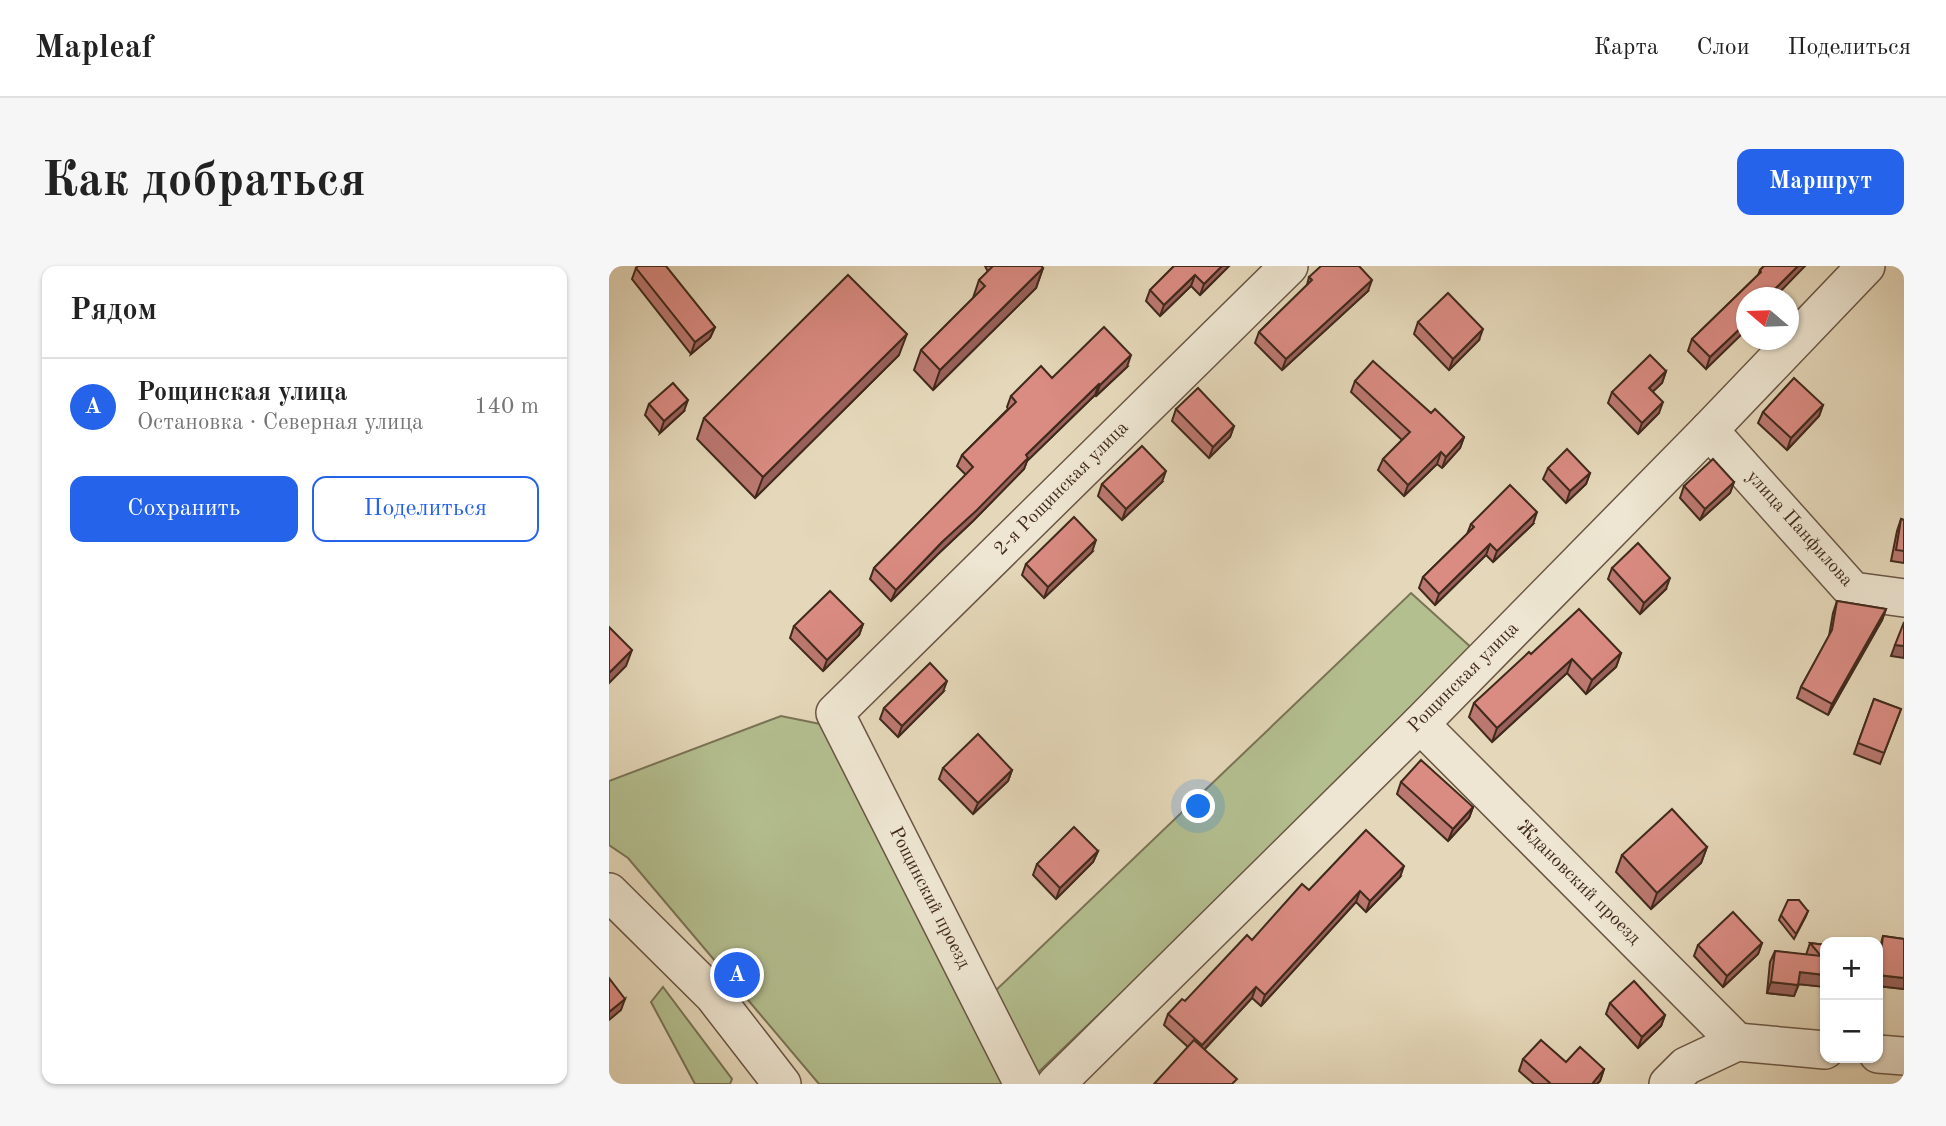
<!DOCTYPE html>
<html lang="ru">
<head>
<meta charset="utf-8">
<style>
  body { margin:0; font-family:"Old Standard TT",serif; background:#f6f6f6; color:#222 }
  .controls { position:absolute; right:21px; bottom:21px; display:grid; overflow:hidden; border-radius:14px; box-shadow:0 2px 5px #0004 }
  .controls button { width:63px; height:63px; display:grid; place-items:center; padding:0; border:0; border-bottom:2px solid #e0e0e0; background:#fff; color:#222; font:35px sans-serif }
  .compass { position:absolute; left:1127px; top:21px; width:63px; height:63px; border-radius:50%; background:#fff; box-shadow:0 2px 5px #0004; rotate:289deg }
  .you { position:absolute; left:590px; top:541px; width:24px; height:24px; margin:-18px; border:5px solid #fff; border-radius:50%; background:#1a73e8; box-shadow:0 0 0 10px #1a73e833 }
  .badge { display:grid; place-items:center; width:46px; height:46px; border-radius:50%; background:#2563eb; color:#fff; font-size:23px; font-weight:700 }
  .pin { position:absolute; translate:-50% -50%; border:4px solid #fff; box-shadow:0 2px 7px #0006 }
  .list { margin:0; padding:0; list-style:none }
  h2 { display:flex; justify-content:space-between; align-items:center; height:91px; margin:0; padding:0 28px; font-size:30px }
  h2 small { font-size:23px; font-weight:400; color:#767676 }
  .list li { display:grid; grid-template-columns:46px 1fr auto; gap:21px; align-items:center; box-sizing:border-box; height:98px; padding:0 28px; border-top:2px solid #e0e0e0 }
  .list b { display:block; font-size:26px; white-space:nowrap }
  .list p { margin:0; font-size:23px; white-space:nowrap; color:#767676 }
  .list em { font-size:23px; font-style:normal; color:#767676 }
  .actions { display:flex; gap:14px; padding:21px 28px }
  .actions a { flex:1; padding:16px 0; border:2px solid #2563eb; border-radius:14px; text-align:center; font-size:24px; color:#2563eb }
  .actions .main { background:#2563eb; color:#fff }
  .map { position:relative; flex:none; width:1295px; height:818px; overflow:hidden; border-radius:14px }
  header { display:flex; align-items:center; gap:42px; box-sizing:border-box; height:98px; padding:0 35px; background:#fff; border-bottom:2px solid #e0e0e0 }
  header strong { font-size:33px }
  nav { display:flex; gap:38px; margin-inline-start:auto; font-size:24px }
  .intro { display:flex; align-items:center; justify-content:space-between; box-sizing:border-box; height:168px; padding:0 42px }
  h1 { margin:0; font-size:49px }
  .button { padding:18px 32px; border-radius:14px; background:#2563eb; color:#fff; font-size:24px; font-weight:700 }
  main { display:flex; gap:42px; padding:0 42px }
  aside { flex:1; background:#fff; border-radius:14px; box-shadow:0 2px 5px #0004 }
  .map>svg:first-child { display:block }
  .green { fill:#b4bf90; stroke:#7a7456; stroke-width:2 }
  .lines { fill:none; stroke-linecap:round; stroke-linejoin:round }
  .minor-casing { stroke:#6a5544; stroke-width:40 }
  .minor { stroke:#eee6d2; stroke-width:37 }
  .wall { fill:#bb7870; stroke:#41291c; stroke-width:2 }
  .shaded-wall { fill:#99615b; stroke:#41291c; stroke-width:2 }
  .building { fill:#da8b82; stroke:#41291c; stroke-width:2 }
  .labels { text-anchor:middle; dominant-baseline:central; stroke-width:5; stroke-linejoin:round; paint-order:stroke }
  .street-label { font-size:19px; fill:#41291c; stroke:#eee6d2 }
</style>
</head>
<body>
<header>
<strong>Mapleaf</strong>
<nav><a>Карта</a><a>Слои</a><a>Поделиться</a></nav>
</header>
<div class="intro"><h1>Как добраться</h1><a class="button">Маршрут</a></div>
<main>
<aside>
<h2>Рядом<small></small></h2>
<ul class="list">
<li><span class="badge">A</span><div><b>Рощинская улица</b><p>Остановка · Северная улица</p></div><em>140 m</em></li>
</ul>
<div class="actions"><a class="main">Сохранить</a><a>Поделиться</a></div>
</aside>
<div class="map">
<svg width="1295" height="818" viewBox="0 0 1295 818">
  <rect width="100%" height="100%" fill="#e5d8ba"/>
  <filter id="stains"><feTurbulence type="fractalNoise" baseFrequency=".00286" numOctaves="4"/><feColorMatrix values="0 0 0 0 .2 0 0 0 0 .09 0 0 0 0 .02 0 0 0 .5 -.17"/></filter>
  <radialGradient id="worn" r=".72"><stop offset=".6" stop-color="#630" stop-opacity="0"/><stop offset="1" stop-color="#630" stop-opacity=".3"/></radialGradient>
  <g class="green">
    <path d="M 802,327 L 886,403 L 866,389 L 417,818 L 210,818 L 19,592 L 0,579 L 0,515 L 172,450 L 211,458 L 362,744 L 383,728 Z"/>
    <path d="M 54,721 L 123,813 L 121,818 L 86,818 L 42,736 Z"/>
  </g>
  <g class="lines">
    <defs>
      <g id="minor">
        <path d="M 1100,164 L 1244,325 L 1295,332"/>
        <path d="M 811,458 L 1128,776"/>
        <path d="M 0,626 L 104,729 L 173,818"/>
        <path d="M 1269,788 L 1295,790"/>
        <path d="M 414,818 L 226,447 L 680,0"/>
        <path d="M 447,818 L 811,458 L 1100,164 L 1257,0"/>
        <path d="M 1059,818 L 1077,800 L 1128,776 L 1216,784"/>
      </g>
    </defs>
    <use href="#minor" class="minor-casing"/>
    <use href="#minor" class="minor"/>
  </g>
  <g class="wall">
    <path d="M 376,0 L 432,0 L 434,2 L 427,22 L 324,124 L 305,104 L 312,84 L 364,32 L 370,14 L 379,6 Z"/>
    <path d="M 565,0 L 620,0 L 591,29 L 582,20 L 551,50 L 537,35 L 541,24 Z"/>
    <path d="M 1155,0 L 1196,0 L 1138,32 L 1097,103 L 1079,85 L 1083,73 L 1149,9 L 1151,4 Z"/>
    <path d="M 27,2 L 106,61 L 101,72 L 82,88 L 23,13 Z"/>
    <path d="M 700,11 L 759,25 L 673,104 L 646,77 L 650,66 L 698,19 Z"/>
    <path d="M 809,56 L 870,74 L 840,104 L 805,68 Z"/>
    <path d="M 290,89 L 146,232 L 88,173 L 95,152 Z"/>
    <path d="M 518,101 L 487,130 L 486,129 L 418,195 L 415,203 L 364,255 L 329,288 L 282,335 L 261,313 L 265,302 L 357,209 L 348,200 L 353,189 L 399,143 L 398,141 L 402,130 L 443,112 Z"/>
    <path d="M 1057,105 L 1053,117 L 1044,125 L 1050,147 L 1029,168 L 999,137 L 1003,126 Z"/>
    <path d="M 746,115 L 822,147 L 855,171 L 851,182 L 833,202 L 828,198 L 795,230 L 769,204 L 774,193 L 793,174 L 742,126 Z"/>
    <path d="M 40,138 L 75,145 L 51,167 L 36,149 Z"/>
    <path d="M 1214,139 L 1210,150 L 1178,184 L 1149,157 L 1154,146 Z"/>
    <path d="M 567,143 L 625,160 L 621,171 L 600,192 L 563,155 Z"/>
    <path d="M 939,202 L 981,207 L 977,218 L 957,237 L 934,213 Z"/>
    <path d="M 553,216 L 513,254 L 489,230 L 493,218 Z"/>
    <path d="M 1125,216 L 1121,227 L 1091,254 L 1071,232 L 1075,220 Z"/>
    <path d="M 1292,253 L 1295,254 L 1295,297 L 1282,295 L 1288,265 Z"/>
    <path d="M 862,258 L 924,258 L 884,296 L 877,289 L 826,339 L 810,322 L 814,311 L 858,268 Z"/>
    <path d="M 483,286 L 435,332 L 413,309 L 417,298 Z"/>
    <path d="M 1003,302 L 1057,323 L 1031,348 L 999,313 Z"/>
    <path d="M 1228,335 L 1277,343 L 1273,354 L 1219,449 L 1188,432 L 1192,421 L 1220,370 L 1224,347 Z"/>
    <path d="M 254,358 L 250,369 L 214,405 L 181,372 L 185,360 Z"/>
    <path d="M 1012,387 L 1007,401 L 977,428 L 958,407 L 883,476 L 860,451 L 865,437 L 922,388 Z"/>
    <path d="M 334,426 L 289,471 L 271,453 L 275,442 Z"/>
    <path d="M 1265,433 L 1292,443 L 1271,498 L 1245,488 Z"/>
    <path d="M 334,502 L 403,504 L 399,515 L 364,548 L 330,513 Z"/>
    <path d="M 792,516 L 864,541 L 860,552 L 839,575 L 788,528 Z"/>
    <path d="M 1098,581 L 1092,597 L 1042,643 L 1007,606 L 1013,589 Z"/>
    <path d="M 489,585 L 484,596 L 447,633 L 424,609 L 428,598 Z"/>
    <path d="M 791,611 L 757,646 L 747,636 L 652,740 L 643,732 L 596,783 L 579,781 L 555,759 L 559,748 L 576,735 L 643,674 L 700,624 Z"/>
    <path d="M 1199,645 L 1197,650 L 1185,673 L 1170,654 L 1172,649 Z"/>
    <path d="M 1274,670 L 1295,673 L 1295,723 L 1269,720 L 1269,685 L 1270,685 Z"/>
    <path d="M 1153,677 L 1149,688 L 1114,721 L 1085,690 L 1089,679 Z"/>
    <path d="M 1201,677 L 1216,679 L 1216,721 L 1190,718 L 1185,730 L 1158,727 L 1161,696 L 1166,685 L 1197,689 Z"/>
    <path d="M 1001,737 L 1056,749 L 1052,760 L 1029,782 L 997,748 Z"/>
    <path d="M 914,793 L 995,803 L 991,815 L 988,818 L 925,818 L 910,805 Z"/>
  </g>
  <g class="shaded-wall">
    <path d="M 613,0 L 620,0 L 591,29 L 595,18 Z"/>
    <path d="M 1189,0 L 1196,0 L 1165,32 L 1157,32 Z"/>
    <path d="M 434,2 L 427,22 L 324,124 L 331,104 Z"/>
    <path d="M 586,9 L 582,20 L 551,50 L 555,39 Z"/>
    <path d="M 763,14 L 759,25 L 673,104 L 677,93 Z"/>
    <path d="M 1138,56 L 1138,63 L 1097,103 L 1101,91 Z"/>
    <path d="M 106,61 L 101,72 L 82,88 L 86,76 Z"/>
    <path d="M 874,63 L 870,74 L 840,104 L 844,93 Z"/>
    <path d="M 298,68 L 290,89 L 146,232 L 154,211 Z"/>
    <path d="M 522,89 L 518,101 L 487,130 L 491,119 Z"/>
    <path d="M 1057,105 L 1053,117 L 1036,133 L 1040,122 Z"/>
    <path d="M 490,118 L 486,129 L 418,195 L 415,203 L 364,255 L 329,288 L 282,335 L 287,324 L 417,189 Z"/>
    <path d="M 79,134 L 75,145 L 51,167 L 55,155 Z"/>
    <path d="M 1054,136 L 1050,147 L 1029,168 L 1033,157 Z"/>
    <path d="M 1214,139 L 1210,150 L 1178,184 L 1182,172 Z"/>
    <path d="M 625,160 L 621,171 L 600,192 L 604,181 Z"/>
    <path d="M 855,171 L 851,182 L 833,202 L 837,191 Z"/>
    <path d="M 832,186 L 828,198 L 795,230 L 799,219 Z"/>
    <path d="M 557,205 L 553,216 L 513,254 L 517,243 Z"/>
    <path d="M 981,207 L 977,218 L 957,237 L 961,225 Z"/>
    <path d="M 1125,216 L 1121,227 L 1091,254 L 1096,243 Z"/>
    <path d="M 928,246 L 924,258 L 884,296 L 888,285 Z"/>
    <path d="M 487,274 L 483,286 L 435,332 L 439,321 Z"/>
    <path d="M 881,278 L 877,289 L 826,339 L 830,328 Z"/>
    <path d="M 1061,312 L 1057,323 L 1031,348 L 1035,337 Z"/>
    <path d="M 1277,343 L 1273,354 L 1219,449 L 1223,438 Z"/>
    <path d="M 254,358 L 250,369 L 214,405 L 218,394 Z"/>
    <path d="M 1286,379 L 1295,380 L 1295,392 L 1282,390 Z"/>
    <path d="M 23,384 L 17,400 L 0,417 L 0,407 Z"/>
    <path d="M 1012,387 L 1007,401 L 977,428 L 983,414 Z"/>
    <path d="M 963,393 L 958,407 L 883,476 L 888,462 Z"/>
    <path d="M 338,415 L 334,426 L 289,471 L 293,460 Z"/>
    <path d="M 403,504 L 399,515 L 364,548 L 369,537 Z"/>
    <path d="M 864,541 L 860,552 L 839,575 L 844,563 Z"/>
    <path d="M 1098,581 L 1092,597 L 1042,643 L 1048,627 Z"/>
    <path d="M 489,585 L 484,596 L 447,633 L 451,622 Z"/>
    <path d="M 795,600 L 791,611 L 757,646 L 761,635 Z"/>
    <path d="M 751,625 L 747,636 L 652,740 L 656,729 Z"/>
    <path d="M 1153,677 L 1149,688 L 1114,721 L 1118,710 Z"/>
    <path d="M 1191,706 L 1216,709 L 1216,721 L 1187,718 Z"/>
    <path d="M 1269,709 L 1295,712 L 1295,723 L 1269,720 Z"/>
    <path d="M 1162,716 L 1189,719 L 1185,730 L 1158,727 Z"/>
    <path d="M 647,721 L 643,732 L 589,790 L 593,779 Z"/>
    <path d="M 16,733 L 12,744 L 0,754 L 0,746 Z"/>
    <path d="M 1056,749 L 1052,760 L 1029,782 L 1033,771 Z"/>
    <path d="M 995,803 L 991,815 L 988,818 L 983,818 Z"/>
  </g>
  <g class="building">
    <path d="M 29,0 L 57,0 L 106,61 L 86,76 L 27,2 Z"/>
    <path d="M 384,0 L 432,0 L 434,2 L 331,104 L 312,84 L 376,20 L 370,14 Z"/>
    <path d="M 565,0 L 613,0 L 595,18 L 586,9 L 555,39 L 541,24 Z"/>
    <path d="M 712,0 L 750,0 L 763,14 L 677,93 L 650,66 L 703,14 L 700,11 Z"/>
    <path d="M 1155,0 L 1189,0 L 1157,32 L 1138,32 L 1138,56 L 1101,91 L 1083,73 L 1152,6 L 1151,4 Z"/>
    <path d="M 239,9 L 298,68 L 154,211 L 95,152 Z"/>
    <path d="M 839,27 L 874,63 L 844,93 L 809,56 Z"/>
    <path d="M 495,61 L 522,89 L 491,119 L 490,118 L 417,189 L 419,192 L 368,244 L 333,276 L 287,324 L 265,302 L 364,201 L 353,189 L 407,136 L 402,130 L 432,100 L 443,112 Z"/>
    <path d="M 1041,89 L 1057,105 L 1040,122 L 1054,136 L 1033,157 L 1003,126 Z"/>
    <path d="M 764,95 L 822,147 L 826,143 L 855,171 L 837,191 L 832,186 L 799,219 L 774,193 L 801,166 L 746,115 Z"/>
    <path d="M 1185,112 L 1214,139 L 1182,172 L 1154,146 Z"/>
    <path d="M 64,117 L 79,134 L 55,155 L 40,138 Z"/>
    <path d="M 589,122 L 625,160 L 604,181 L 567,143 Z"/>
    <path d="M 533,180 L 557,205 L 517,243 L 493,218 Z"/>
    <path d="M 958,183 L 981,207 L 961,225 L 939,202 Z"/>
    <path d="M 1104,193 L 1125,216 L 1096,243 L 1075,220 Z"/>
    <path d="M 901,219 L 928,246 L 888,285 L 881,278 L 830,328 L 814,311 L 865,261 L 862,258 Z"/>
    <path d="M 465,251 L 487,274 L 439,321 L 417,298 Z"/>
    <path d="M 1292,253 L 1295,254 L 1295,285 L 1287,284 Z"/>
    <path d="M 1029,277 L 1061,312 L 1035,337 L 1003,302 Z"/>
    <path d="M 221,325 L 254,358 L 218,394 L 185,360 Z"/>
    <path d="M 1228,335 L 1277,343 L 1223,438 L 1192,421 L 1223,364 Z"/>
    <path d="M 970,343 L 1012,387 L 983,414 L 963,393 L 888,462 L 865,437 L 920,386 L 922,388 Z"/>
    <path d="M 1295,356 L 1295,380 L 1286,379 Z"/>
    <path d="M 0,361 L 23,384 L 0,407 Z"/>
    <path d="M 321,397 L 338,415 L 293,460 L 275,442 Z"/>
    <path d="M 1265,433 L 1292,443 L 1275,487 L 1249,477 Z"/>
    <path d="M 369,468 L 403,504 L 369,537 L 334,502 Z"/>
    <path d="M 812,494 L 864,541 L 844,563 L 792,516 Z"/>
    <path d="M 1063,543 L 1098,581 L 1048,627 L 1013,589 Z"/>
    <path d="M 465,561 L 489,585 L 451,622 L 428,598 Z"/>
    <path d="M 757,564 L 795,600 L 761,635 L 751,625 L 656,729 L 647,721 L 593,779 L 559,748 L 573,733 L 576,735 L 638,669 L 643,674 L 693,618 L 700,624 Z"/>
    <path d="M 1179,634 L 1190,634 L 1199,645 L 1187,668 L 1172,649 Z"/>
    <path d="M 1124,646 L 1153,677 L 1118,710 L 1089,679 Z"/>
    <path d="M 1274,670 L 1295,673 L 1295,712 L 1269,709 L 1269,685 L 1272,686 Z"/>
    <path d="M 1201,677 L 1216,679 L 1216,709 L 1191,706 L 1189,719 L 1162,716 L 1166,685 L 1212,690 Z"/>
    <path d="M 0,712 L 16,733 L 0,746 Z"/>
    <path d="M 1025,715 L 1056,749 L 1033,771 L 1001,737 Z"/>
    <path d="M 585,774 L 628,813 L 623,818 L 545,818 Z"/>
    <path d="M 932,774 L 957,796 L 971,781 L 995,803 L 983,818 L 942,818 L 914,793 Z"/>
  </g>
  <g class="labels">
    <g class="street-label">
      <text transform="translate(453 223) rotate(-45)">2-я Рощинская улица</text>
      <text transform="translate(1190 263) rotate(48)">улица Панфилова</text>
      <text transform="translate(855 412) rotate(-45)">Рощинская улица</text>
      <text transform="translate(969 617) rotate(45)">Ждановский проезд</text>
      <text transform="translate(320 632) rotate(63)">Рощинский проезд</text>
    </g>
  </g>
  <rect width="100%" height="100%" filter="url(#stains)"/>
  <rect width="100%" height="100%" fill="url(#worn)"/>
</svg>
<div class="controls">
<button>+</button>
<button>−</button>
</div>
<svg class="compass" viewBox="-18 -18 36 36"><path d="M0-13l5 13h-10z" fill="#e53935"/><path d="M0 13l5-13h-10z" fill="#767676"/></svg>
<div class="you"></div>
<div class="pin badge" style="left:128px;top:709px">A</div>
</div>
</main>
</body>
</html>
